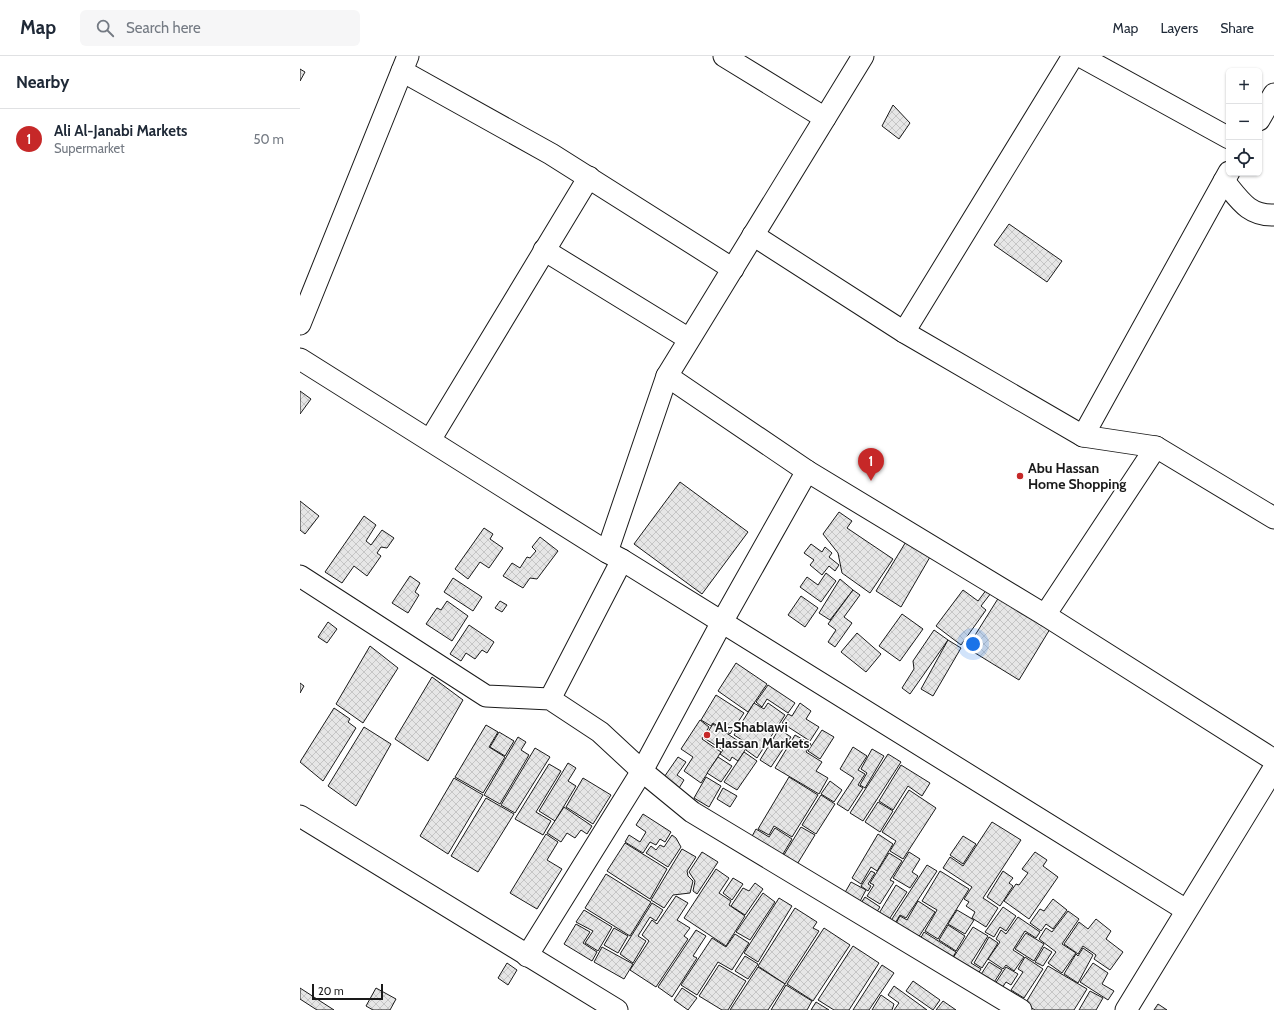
<!DOCTYPE html>
<html lang="en">
<head>
<meta charset="utf-8">
<style>
  body { margin:0; font-family:Cabin,sans-serif; background:#f6f6f7; color:#1f2937 }
  .controls { position:absolute; right:12px; top:12px; display:grid; overflow:hidden; border-radius:6px; box-shadow:0 1px 3px #0004 }
  .controls button { width:36px; height:36px; display:grid; place-items:center; padding:0; border:0; border-bottom:1px solid #e0e1e3; background:#fff; color:#1f2937; font:20px sans-serif }
  .scale { position:absolute; left:12px; bottom:10px; width:71px; box-sizing:border-box; padding-left:4px; border:2px solid #1a1a1a; border-top:0; font-size:11px; line-height:14px; white-space:nowrap; color:#1a1a1a; -webkit-text-stroke:3px #fff; paint-order:stroke }
  .you { position:absolute; left:673px; top:588px; width:14px; height:14px; margin:-10px; border:3px solid #fff; border-radius:50%; background:#1a73e8; box-shadow:0 0 0 6px #1a73e833 }
  .badge { display:grid; place-items:center; width:26px; height:26px; border-radius:50%; background:#c62828; color:#fff; font-size:13px; font-weight:700 }
  .pin { position:absolute; translate:-50% -33px; filter:drop-shadow(0 1px 2px #0008) }
  .pin::after { content:''; position:absolute; top:21px; width:14px; height:12px; background:inherit; clip-path:polygon(0 0,100% 0,50% 100%) }
  .list { margin:0; padding:0; list-style:none }
  h2 { display:flex; justify-content:space-between; align-items:center; height:52px; margin:0; padding:0 16px; font-size:17px }
  h2 small { font-size:13px; font-weight:400; color:#747a83 }
  .list li { display:grid; grid-template-columns:26px 1fr auto; gap:12px; align-items:center; box-sizing:border-box; height:60px; padding:0 16px; border-top:1px solid #e0e1e3 }
  .list b { display:block; font-size:15px; white-space:nowrap }
  .list p { margin:0; font-size:13px; white-space:nowrap; color:#747a83 }
  .list em { font-size:13px; font-style:normal; color:#747a83 }
  .icon { flex:none; width:22px; height:22px; fill:none; stroke:currentColor; stroke-width:2; stroke-linecap:round; stroke-linejoin:round }
  .map { position:relative; flex:none; width:974px; height:954px; overflow:hidden }
  header { display:flex; align-items:center; gap:24px; box-sizing:border-box; height:56px; padding:0 20px; background:#fff; border-bottom:1px solid #e0e1e3 }
  header strong { font-size:19px }
  nav { display:flex; gap:22px; margin-inline-start:auto; font-size:14px }
  .search { width:280px; height:36px; background:#f6f6f7; display:flex; align-items:center; gap:10px; box-sizing:border-box; padding:0 14px; border-radius:6px; color:#747a83; font-size:15px }
  main { display:flex }
  aside { flex:1; background:#fff }
  .map>svg:first-child { display:block }
  .building { fill:url(#building-cross-hatch); stroke:#1a1a1a }
  .lines { fill:none; stroke-linecap:round; stroke-linejoin:round }
  .street-casing { stroke:#1a1a1a; stroke-width:23 }
  .street { stroke:#fff; stroke-width:21 }
  .poi-dot { fill:#c62828; stroke:#fff; stroke-width:1.5 }
  .labels { text-anchor:middle; dominant-baseline:central; stroke-width:3; stroke-linejoin:round; paint-order:stroke }
  .poi-label { font-size:14px; font-weight:bold; fill:#1a1a1a; stroke:#fff; text-anchor:start }
</style>
</head>
<body>
<header>
<strong>Map</strong>
<div class="search"><svg class="icon" aria-label="search" viewBox="0 0 24 24"><circle cx="10" cy="10" r="6"/><path d="M15 15l6 6"/></svg>Search here</div>
<nav><a>Map</a><a>Layers</a><a>Share</a></nav>
</header>
<main>
<aside>
<h2>Nearby<small></small></h2>
<ul class="list">
<li><span class="badge">1</span><div><b>Ali Al-Janabi Markets</b><p>Supermarket</p></div><em>50 m</em></li>
</ul>
</aside>
<div class="map">
<svg width="974" height="954" viewBox="0 0 974 954">
  <defs>
    <pattern id="building-cross-hatch" width="8" height="8" patternUnits="userSpaceOnUse"><rect width="8" height="8" fill="#e6e6e6"/><path d="M0 0l8 8M0 8l8-8" fill="none" stroke="#c5c5c5"/></pattern>
  </defs>
  <rect width="100%" height="100%" fill="#fff"/>
  <g class="building">
    <path d="M 0,13 L 5,16 L 0,25 Z"/>
    <path d="M 593,49 L 610,67 L 599,83 L 582,70 Z"/>
    <path d="M 709,168 L 762,205 L 747,226 L 694,189 Z"/>
    <path d="M 0,335 L 11,343 L 0,358 Z"/>
    <path d="M 380,426 L 448,476 L 402,538 L 334,488 Z"/>
    <path d="M 0,445 L 19,460 L 5,478 L 0,474 Z"/>
    <path d="M 539,456 L 552,465 L 547,472 L 593,503 L 570,537 L 542,517 L 538,497 L 523,478 Z"/>
    <path d="M 64,460 L 76,469 L 66,485 L 71,489 L 82,474 L 94,482 L 87,492 L 81,491 L 77,497 L 81,500 L 67,520 L 54,510 L 42,527 L 25,516 Z"/>
    <path d="M 184,472 L 193,478 L 190,483 L 203,492 L 189,512 L 180,506 L 168,523 L 155,513 Z"/>
    <path d="M 240,481 L 258,495 L 237,523 L 230,522 L 223,532 L 203,520 L 212,507 L 220,512 L 227,501 L 230,502 L 236,495 L 232,491 Z"/>
    <path d="M 607,484 L 630,501 L 601,551 L 576,535 Z"/>
    <path d="M 511,488 L 522,496 L 525,491 L 532,497 L 529,501 L 539,509 L 535,515 L 529,510 L 522,519 L 510,509 L 514,504 L 504,497 Z"/>
    <path d="M 526,517 L 536,525 L 521,546 L 500,531 L 507,521 L 518,529 Z"/>
    <path d="M 110,520 L 120,527 L 115,536 L 119,539 L 108,557 L 92,547 Z"/>
    <path d="M 153,522 L 182,541 L 173,555 L 144,536 Z"/>
    <path d="M 540,523 L 553,534 L 530,564 L 519,557 Z"/>
    <path d="M 687,533 L 691,537 L 681,550 L 686,554 L 661,589 L 636,570 L 663,534 L 678,545 Z"/>
    <path d="M 553,534 L 560,539 L 544,561 L 552,567 L 535,591 L 528,586 L 536,574 L 528,568 Z"/>
    <path d="M 501,540 L 518,552 L 505,571 L 488,559 Z"/>
    <path d="M 699,541 L 750,573 L 719,624 L 667,592 Z"/>
    <path d="M 147,545 L 168,560 L 152,585 L 126,568 L 137,552 L 141,554 Z"/>
    <path d="M 200,545 L 207,549 L 202,556 L 195,552 Z"/>
    <path d="M 602,558 L 623,573 L 600,605 L 579,590 Z"/>
    <path d="M 28,566 L 37,573 L 27,587 L 18,581 Z"/>
    <path d="M 169,569 L 194,586 L 187,597 L 182,594 L 175,603 L 166,597 L 161,605 L 150,598 Z"/>
    <path d="M 634,574 L 648,584 L 610,638 L 602,632 L 614,613 L 613,605 Z"/>
    <path d="M 557,577 L 581,598 L 566,616 L 541,596 Z"/>
    <path d="M 648,584 L 661,592 L 633,640 L 621,633 Z"/>
    <path d="M 70,590 L 98,612 L 63,667 L 36,648 Z"/>
    <path d="M 436,607 L 467,628 L 448,656 L 418,635 Z"/>
    <path d="M 132,621 L 163,644 L 128,705 L 95,683 Z"/>
    <path d="M 0,627 L 4,630 L 0,637 Z"/>
    <path d="M 468,629 L 495,647 L 488,657 L 467,643 L 462,651 L 456,646 Z"/>
    <path d="M 416,639 L 444,657 L 430,678 L 413,667 L 411,670 L 401,664 Z"/>
    <path d="M 454,647 L 464,653 L 468,647 L 485,659 L 457,702 L 446,694 L 450,689 L 434,679 Z"/>
    <path d="M 500,647 L 511,655 L 506,663 L 519,671 L 510,685 L 482,667 L 488,658 L 492,660 Z"/>
    <path d="M 34,652 L 50,663 L 48,666 L 56,672 L 23,725 L 0,706 Z"/>
    <path d="M 400,664 L 409,671 L 402,683 L 421,696 L 401,727 L 384,715 L 393,701 L 381,693 Z"/>
    <path d="M 413,668 L 447,691 L 438,705 L 432,701 L 430,705 L 420,698 L 423,694 L 404,682 Z"/>
    <path d="M 186,669 L 198,676 L 189,691 L 205,701 L 183,737 L 155,721 Z"/>
    <path d="M 64,671 L 91,688 L 56,750 L 28,730 Z"/>
    <path d="M 479,673 L 491,681 L 471,711 L 460,704 Z"/>
    <path d="M 522,674 L 534,681 L 520,703 L 508,695 Z"/>
    <path d="M 199,676 L 214,685 L 205,700 L 190,691 Z"/>
    <path d="M 495,679 L 511,688 L 506,696 L 522,706 L 516,715 L 528,722 L 519,738 L 475,712 Z"/>
    <path d="M 218,681 L 226,686 L 221,694 L 229,699 L 200,748 L 184,739 Z"/>
    <path d="M 553,691 L 567,700 L 558,714 L 565,718 L 558,729 L 563,732 L 548,755 L 537,748 L 554,722 L 540,713 Z"/>
    <path d="M 235,692 L 250,701 L 215,757 L 201,749 Z"/>
    <path d="M 572,693 L 584,700 L 565,732 L 560,729 L 567,717 L 561,713 Z"/>
    <path d="M 444,696 L 457,705 L 437,734 L 424,726 Z"/>
    <path d="M 588,698 L 601,706 L 563,765 L 550,757 Z"/>
    <path d="M 378,701 L 386,706 L 377,719 L 384,724 L 376,737 L 360,727 Z"/>
    <path d="M 418,701 L 432,710 L 421,726 L 407,717 Z"/>
    <path d="M 268,707 L 276,712 L 268,725 L 276,730 L 255,765 L 239,755 Z"/>
    <path d="M 249,708 L 261,715 L 236,756 L 251,765 L 243,779 L 215,763 Z"/>
    <path d="M 601,709 L 630,727 L 622,740 L 608,730 L 593,754 L 579,745 Z"/>
    <path d="M 406,721 L 421,730 L 409,751 L 394,742 Z"/>
    <path d="M 489,721 L 518,739 L 492,781 L 474,770 L 469,779 L 458,773 Z"/>
    <path d="M 154,722 L 183,739 L 148,798 L 120,780 Z"/>
    <path d="M 283,722 L 311,739 L 293,768 L 266,751 Z"/>
    <path d="M 530,725 L 542,734 L 534,746 L 521,738 Z"/>
    <path d="M 423,732 L 437,740 L 430,751 L 417,743 Z"/>
    <path d="M 609,734 L 636,752 L 603,803 L 590,795 L 596,785 L 582,776 Z"/>
    <path d="M 521,739 L 535,748 L 516,778 L 502,769 Z"/>
    <path d="M 186,742 L 214,758 L 178,816 L 151,800 Z"/>
    <path d="M 578,746 L 593,755 L 580,776 L 565,766 Z"/>
    <path d="M 264,751 L 292,770 L 287,778 L 281,774 L 275,782 L 267,777 L 261,786 L 247,777 Z"/>
    <path d="M 343,758 L 371,776 L 365,786 L 360,783 L 356,789 L 350,786 L 343,797 L 325,786 L 329,779 L 340,786 L 346,776 L 336,769 Z"/>
    <path d="M 692,766 L 721,784 L 683,842 L 698,852 L 686,871 L 672,862 L 675,856 L 666,850 L 669,846 L 664,843 L 672,831 L 643,812 L 650,801 L 663,810 Z"/>
    <path d="M 501,771 L 515,779 L 496,810 L 482,802 Z"/>
    <path d="M 475,772 L 492,783 L 480,803 L 450,784 L 456,773 L 469,781 Z"/>
    <path d="M 246,778 L 258,786 L 247,804 L 262,813 L 237,853 L 210,837 Z"/>
    <path d="M 578,778 L 593,788 L 577,815 L 571,811 L 561,828 L 552,822 Z"/>
    <path d="M 372,779 L 376,782 L 381,791 L 368,811 L 346,797 L 351,790 L 356,794 L 360,789 L 364,791 Z"/>
    <path d="M 663,780 L 676,788 L 663,808 L 650,799 Z"/>
    <path d="M 325,787 L 367,813 L 350,843 L 307,815 Z"/>
    <path d="M 382,793 L 396,801 L 387,815 L 388,820 L 393,825 L 390,837 L 373,839 L 364,852 L 351,844 Z"/>
    <path d="M 402,796 L 418,806 L 397,838 L 393,835 L 395,825 L 389,816 Z"/>
    <path d="M 609,796 L 620,803 L 612,816 L 618,820 L 610,832 L 593,822 Z"/>
    <path d="M 735,796 L 747,804 L 743,810 L 758,821 L 729,863 L 704,845 L 716,828 L 719,829 L 728,817 L 722,813 Z"/>
    <path d="M 589,797 L 602,805 L 590,824 L 594,826 L 580,848 L 567,840 L 574,829 L 570,827 Z"/>
    <path d="M 627,809 L 637,815 L 606,862 L 600,859 L 594,869 L 590,866 Z"/>
    <path d="M 416,813 L 429,822 L 419,837 L 431,845 L 429,849 L 445,860 L 426,890 L 384,862 Z"/>
    <path d="M 571,815 L 575,817 L 568,828 L 571,830 L 568,835 L 561,830 Z"/>
    <path d="M 640,815 L 669,833 L 638,883 L 625,875 L 637,854 L 622,845 Z"/>
    <path d="M 703,815 L 713,822 L 709,827 L 713,830 L 700,850 L 687,841 Z"/>
    <path d="M 306,818 L 351,846 L 330,880 L 285,852 Z"/>
    <path d="M 433,822 L 443,828 L 432,844 L 423,837 Z"/>
    <path d="M 551,826 L 566,834 L 558,849 L 543,840 Z"/>
    <path d="M 455,827 L 463,833 L 445,859 L 431,850 L 443,832 L 449,835 Z"/>
    <path d="M 596,829 L 607,836 L 588,865 L 578,859 Z"/>
    <path d="M 463,837 L 475,846 L 450,884 L 436,876 Z"/>
    <path d="M 376,840 L 388,847 L 377,864 L 390,872 L 384,880 L 388,883 L 356,931 L 330,914 L 349,885 L 342,879 L 352,864 L 357,868 Z"/>
    <path d="M 565,841 L 580,851 L 574,860 L 559,850 Z"/>
    <path d="M 479,842 L 492,850 L 458,906 L 444,897 Z"/>
    <path d="M 753,843 L 767,854 L 753,873 L 746,868 L 741,875 L 730,867 L 740,853 L 744,855 Z"/>
    <path d="M 618,845 L 635,856 L 616,885 L 594,871 L 600,860 L 607,864 Z"/>
    <path d="M 352,847 L 363,854 L 356,865 L 350,861 L 338,880 L 346,885 L 333,907 L 320,898 Z"/>
    <path d="M 703,851 L 716,860 L 706,875 L 700,871 L 694,881 L 685,876 Z"/>
    <path d="M 495,852 L 517,866 L 513,872 L 519,875 L 485,928 L 458,910 Z"/>
    <path d="M 284,854 L 312,871 L 298,895 L 285,887 L 293,875 L 276,866 Z"/>
    <path d="M 657,854 L 674,864 L 665,878 L 648,868 Z"/>
    <path d="M 768,855 L 779,863 L 762,888 L 776,897 L 762,917 L 748,907 L 756,896 L 739,883 L 746,872 L 752,876 Z"/>
    <path d="M 718,861 L 740,876 L 736,882 L 725,875 L 713,894 L 724,901 L 714,915 L 706,909 L 703,913 L 688,903 L 700,886 L 696,883 L 701,874 L 706,878 Z"/>
    <path d="M 796,863 L 811,875 L 806,883 L 823,896 L 810,914 L 794,903 L 796,899 L 783,890 L 778,898 L 764,888 L 779,866 L 788,873 Z"/>
    <path d="M 276,868 L 290,876 L 283,887 L 297,896 L 292,905 L 264,888 Z"/>
    <path d="M 648,869 L 665,880 L 656,895 L 639,884 Z"/>
    <path d="M 673,871 L 688,880 L 671,907 L 681,913 L 676,921 L 651,905 Z"/>
    <path d="M 314,872 L 328,880 L 318,897 L 304,889 Z"/>
    <path d="M 524,872 L 550,889 L 513,945 L 487,928 Z"/>
    <path d="M 396,874 L 406,880 L 393,900 L 397,902 L 372,941 L 358,931 Z"/>
    <path d="M 624,876 L 656,896 L 650,906 L 618,887 Z"/>
    <path d="M 726,877 L 744,888 L 734,905 L 715,893 Z"/>
    <path d="M 435,878 L 449,887 L 432,914 L 418,906 L 397,939 L 381,929 L 412,882 L 426,891 Z"/>
    <path d="M 689,881 L 698,887 L 682,912 L 674,907 Z"/>
    <path d="M 553,890 L 579,907 L 549,954 L 534,954 L 518,944 Z"/>
    <path d="M 302,891 L 333,908 L 324,923 L 294,906 Z"/>
    <path d="M 744,891 L 752,896 L 743,910 L 735,906 Z"/>
    <path d="M 783,892 L 793,899 L 778,927 L 764,918 L 776,898 L 778,900 Z"/>
    <path d="M 445,900 L 458,908 L 448,923 L 435,915 Z"/>
    <path d="M 725,901 L 743,913 L 724,942 L 711,934 L 723,916 L 718,913 Z"/>
    <path d="M 689,906 L 702,914 L 691,931 L 678,923 Z"/>
    <path d="M 207,907 L 217,914 L 208,929 L 198,922 Z"/>
    <path d="M 793,907 L 808,917 L 802,928 L 814,935 L 808,944 L 780,926 Z"/>
    <path d="M 419,909 L 446,925 L 428,954 L 422,954 L 399,940 Z"/>
    <path d="M 582,909 L 594,917 L 569,954 L 553,954 Z"/>
    <path d="M 748,910 L 787,933 L 774,954 L 735,954 L 725,948 Z"/>
    <path d="M 458,911 L 485,928 L 468,954 L 430,954 Z"/>
    <path d="M 706,911 L 718,918 L 711,929 L 706,926 L 700,935 L 693,931 Z"/>
    <path d="M 613,925 L 640,944 L 633,954 L 606,935 Z"/>
    <path d="M 486,929 L 512,945 L 507,954 L 471,954 Z"/>
    <path d="M 594,930 L 627,954 L 594,954 L 599,947 L 588,939 Z"/>
    <path d="M 0,932 L 34,954 L 17,954 L 0,943 Z"/>
    <path d="M 76,932 L 96,943 L 90,954 L 73,954 L 66,950 Z"/>
    <path d="M 382,932 L 397,942 L 388,954 L 374,944 Z"/>
    <path d="M 790,935 L 803,942 L 796,954 L 779,954 Z"/>
    <path d="M 581,939 L 594,948 L 592,954 L 572,954 Z"/>
    <path d="M 643,945 L 656,954 L 636,954 Z"/>
    <path d="M 516,946 L 529,954 L 511,954 Z"/>
    <path d="M 858,948 L 867,954 L 854,954 Z"/>
  </g>
  <g class="lines">
    <defs>
      <g id="street">
        <path d="M 424,0 L 525,62"/>
        <path d="M 780,0 L 929,82"/>
        <path d="M 102,15 L 251,98 L 433,213"/>
        <path d="M 959,64 L 974,38"/>
        <path d="M 924,125 C 939,143 948,160 974,159"/>
        <path d="M 453,179 L 604,276 L 783,380 L 856,391"/>
        <path d="M 244,194 L 389,283"/>
        <path d="M 0,268 L 108,0"/>
        <path d="M 604,276 L 773,0"/>
        <path d="M 0,303 L 307,496 L 322,504 L 886,854"/>
        <path d="M 367,320 L 507,415 L 745,559 L 974,704"/>
        <path d="M 783,380 L 929,116"/>
        <path d="M 130,384 L 289,121"/>
        <path d="M 307,496 L 367,320 L 563,0"/>
        <path d="M 0,520 L 186,640 L 250,643 L 300,676 L 342,715 L 392,756 L 721,954"/>
        <path d="M 745,559 L 856,391 L 974,462"/>
        <path d="M 250,643 L 322,504"/>
        <path d="M 0,760 L 317,954"/>
        <path d="M 227,900 L 342,715 L 422,566 L 507,415"/>
        <path d="M 826,954 L 974,712"/>
      </g>
    </defs>
    <use href="#street" class="street-casing"/>
    <use href="#street" class="street"/>
  </g>
  <g class="poi-dot">
    <circle cx="720" cy="420" r="4"/>
    <circle cx="407" cy="679" r="4"/>
  </g>
  <g class="labels">
    <g class="poi-label">
      <text x="728" y="412">Abu Hassan<tspan x="728" dy="16">Home Shopping</tspan></text>
      <text x="415" y="671">Al-Shablawi<tspan x="415" dy="16">Hassan Markets</tspan></text>
    </g>
  </g>
</svg>
<div class="controls">
<button>+</button>
<button>−</button>
<button><svg class="icon" aria-label="locate" viewBox="0 0 24 24"><circle cx="12" cy="12" r="6"/><path d="M12 2v4M12 18v4M2 12h4M18 12h4"/></svg></button>
</div>
<div class="scale">20 m</div>
<div class="you"></div>
<div class="pin badge" style="left:571px;top:425px">1</div>
</div>
</main>
</body>
</html>
